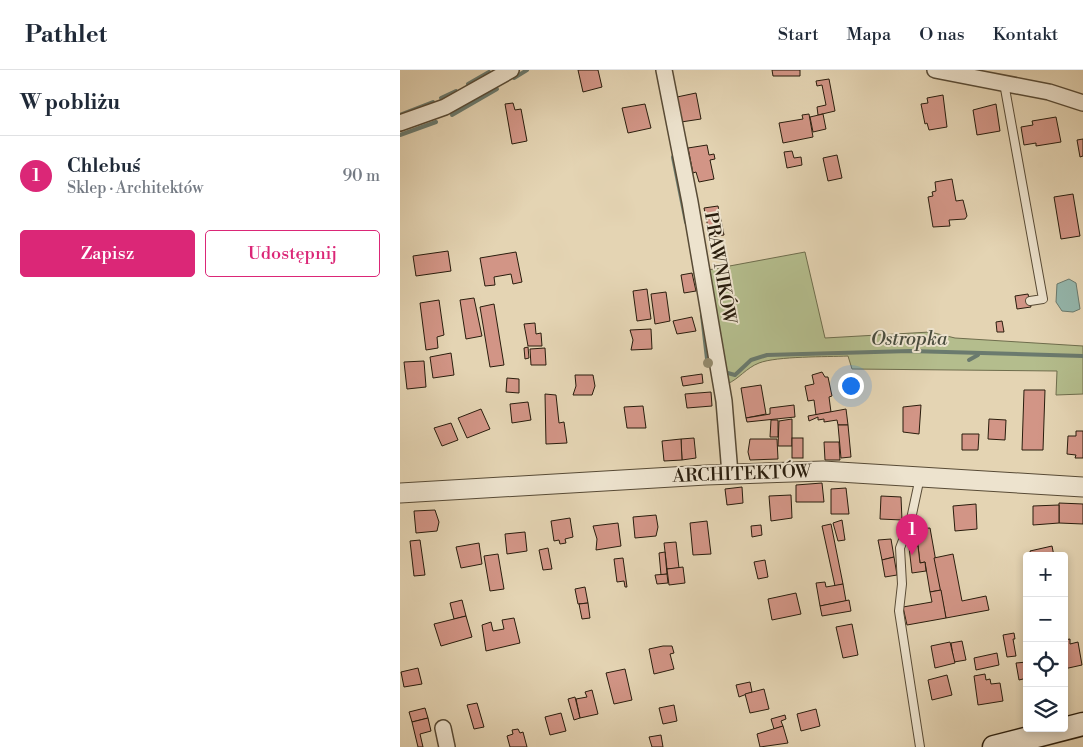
<!DOCTYPE html>
<html lang="pl">
<head>
<meta charset="utf-8">
<style>
  body { margin:0; font-family:"Libre Bodoni",serif; background:#f2f2f3; color:#1f2937 }
  .controls { position:absolute; right:15px; bottom:15px; display:grid; overflow:hidden; border-radius:5px; box-shadow:0 2px 8px #0003 }
  .controls button { width:45px; height:45px; display:grid; place-items:center; padding:0; border:0; border-bottom:1px solid #e0e1e3; background:#fff; color:#1f2937; font:25px sans-serif }
  .you { position:absolute; left:450px; top:315px; width:18px; height:18px; margin:-12px; border:4px solid #fff; border-radius:50%; background:#1a73e8; box-shadow:0 0 0 8px #1a73e833 }
  .badge { display:grid; place-items:center; width:32px; height:32px; border-radius:50%; background:#db2777; color:#fff; font-size:16px; font-weight:700 }
  .pin { position:absolute; translate:-50% -41px; filter:drop-shadow(0 1px 2px #0008) }
  .pin::after { content:''; position:absolute; top:26px; width:18px; height:15px; background:inherit; clip-path:polygon(0 0,100% 0,50% 100%) }
  .list { margin:0; padding:0; list-style:none }
  h2 { display:flex; justify-content:space-between; align-items:center; height:65px; margin:0; padding:0 20px; font-size:21px }
  h2 small { font-size:16px; font-weight:400; color:#747a83 }
  .list li { display:grid; grid-template-columns:32px 1fr auto; gap:15px; align-items:center; box-sizing:border-box; height:80px; padding:0 20px; border-top:1px solid #e0e1e3 }
  .list b { display:block; font-size:19px; white-space:nowrap }
  .list p { margin:0; font-size:16px; white-space:nowrap; color:#747a83 }
  .list em { font-size:16px; font-style:normal; color:#747a83 }
  .actions { display:flex; gap:10px; padding:15px 20px }
  .actions a { flex:1; padding:11px 0; border:1px solid #db2777; border-radius:5px; text-align:center; font-size:18px; color:#db2777 }
  .actions .main { background:#db2777; color:#fff }
  .icon { flex:none; width:28px; height:28px; fill:none; stroke:currentColor; stroke-width:2; stroke-linecap:round; stroke-linejoin:round }
  .map { position:relative; flex:none; width:683px; height:677px; overflow:hidden }
  header { display:flex; align-items:center; gap:30px; box-sizing:border-box; height:70px; padding:0 25px; background:#fff; border-bottom:1px solid #e0e1e3 }
  header strong { font-size:24px }
  nav { display:flex; gap:28px; margin-inline-start:auto; font-size:18px }
  main { display:flex }
  aside { flex:1; background:#fff }
  .map>svg:first-child { display:block }
  .green { fill:#b4bd8d; stroke:#6e6d4d }
  .water { fill:#95b8ae; stroke:#6a7a6e }
  .lines { fill:none; stroke-linecap:round; stroke-linejoin:round }
  .stream { stroke:#6a7a6e; stroke-width:4 }
  .building { fill:#d29586; stroke:#291d0d }
  .service-casing { stroke:#584b36; stroke-width:10 }
  .minor-casing { stroke:#584b36; stroke-width:18 }
  .tertiary-casing { stroke:#584b36; stroke-width:21 }
  .secondary-casing { stroke:#291d0d; stroke-width:25 }
  .service { stroke:#ede3ce; stroke-width:8 }
  .minor { stroke:#ede3ce; stroke-width:15 }
  .tertiary { stroke:#ede3ce; stroke-width:19 }
  .secondary { stroke:#ede3ce; stroke-width:22 }
  .tree { fill:#948a6d }
  .labels { text-anchor:middle; dominant-baseline:central; stroke-width:4; stroke-linejoin:round; paint-order:stroke }
  .street-label { font-size:18px; fill:#291d0d; stroke:#ede3ce }
  .water-label { font-size:19px; font-style:italic; fill:#494c3d; stroke:#ede3ce }
</style>
</head>
<body>
<header>
<strong>Pathlet</strong>
<nav><a>Start</a><a>Mapa</a><a>O nas</a><a>Kontakt</a></nav>
</header>
<main>
<aside>
<h2>W pobliżu<small></small></h2>
<ul class="list">
<li><span class="badge">1</span><div><b>Chlebuś</b><p>Sklep · Architektów</p></div><em>90 m</em></li>
</ul>
<div class="actions"><a class="main">Zapisz</a><a>Udostępnij</a></div>
</aside>
<div class="map">
<svg width="683" height="677" viewBox="0 0 683 677">
  <rect width="100%" height="100%" fill="#e4d4b3"/>
  <filter id="stains"><feTurbulence type="fractalNoise" baseFrequency=".004" numOctaves="4"/><feColorMatrix values="0 0 0 0 .2 0 0 0 0 .09 0 0 0 0 .02 0 0 0 .5 -.17"/></filter>
  <radialGradient id="worn" r=".72"><stop offset=".6" stop-color="#630" stop-opacity="0"/><stop offset="1" stop-color="#630" stop-opacity=".3"/></radialGradient>
  <path class="green" d="M 405,182 L 425,268 L 530,262 L 555,268 L 683,276 L 683,324 L 656,325 L 657,301 L 452,299 L 448,286 C 427,287 377,286 359,293 C 346,298 339,309 327,314 L 308,200 Z"/>
  <path class="water" d="M 669,209 L 676,213 L 680,239 L 673,242 L 662,241 L 656,232 L 657,214 Z"/>
  <g class="lines">
    <g class="stream">
      <path d="M 114,8 L 127,0"/>
      <path d="M 68,14 L 89,2"/>
      <path d="M 41,28 L 56,21"/>
      <path d="M 0,45 L 33,32"/>
      <path d="M 52,45 L 97,19"/>
      <path d="M 0,65 L 36,52"/>
      <path d="M 273,87 L 286,152"/>
      <path d="M 302,245 L 307,289 L 311,292"/>
      <path d="M 569,290 L 578,285"/>
      <path d="M 324,302 L 335,305 L 351,290 L 367,285 L 510,281 L 683,286"/>
    </g>
  </g>
  <g class="building">
    <path d="M 178,0 L 198,0 L 202,17 L 183,22 Z"/>
    <path d="M 372,0 L 400,0 L 400,6 L 373,6 Z"/>
    <path d="M 429,9 L 435,41 L 418,45 L 417,37 L 426,35 L 422,15 L 417,16 L 416,11 Z"/>
    <path d="M 296,23 L 301,49 L 281,52 L 277,27 Z"/>
    <path d="M 543,25 L 547,57 L 529,60 L 527,53 L 525,54 L 521,34 L 528,33 L 527,28 Z"/>
    <path d="M 113,33 L 115,40 L 121,39 L 127,71 L 112,74 L 105,34 Z"/>
    <path d="M 245,34 L 251,58 L 228,63 L 222,38 Z"/>
    <path d="M 596,34 L 600,61 L 577,65 L 573,40 Z"/>
    <path d="M 409,44 L 413,67 L 383,73 L 379,53 L 403,49 L 402,45 Z"/>
    <path d="M 423,44 L 426,59 L 413,62 L 410,47 Z"/>
    <path d="M 656,47 L 661,72 L 636,76 L 636,73 L 624,75 L 621,57 L 633,55 L 632,51 Z"/>
    <path d="M 683,69 L 683,86 L 680,87 L 677,70 Z"/>
    <path d="M 307,75 L 309,85 L 314,84 L 315,89 L 310,90 L 314,109 L 299,112 L 296,102 L 293,103 L 288,78 Z"/>
    <path d="M 392,81 L 394,88 L 401,87 L 402,95 L 387,98 L 384,82 Z"/>
    <path d="M 437,85 L 442,108 L 428,111 L 423,88 Z"/>
    <path d="M 552,109 L 556,131 L 563,130 L 567,146 L 565,149 L 549,150 L 550,156 L 533,157 L 528,127 L 533,126 L 532,122 L 536,121 L 535,112 Z"/>
    <path d="M 673,124 L 680,166 L 661,169 L 654,127 Z"/>
    <path d="M 318,136 L 324,165 L 310,167 L 304,138 Z"/>
    <path d="M 48,181 L 51,201 L 16,206 L 13,186 Z"/>
    <path d="M 116,182 L 122,212 L 113,214 L 111,204 L 94,207 L 95,215 L 85,216 L 80,188 Z"/>
    <path d="M 292,203 L 296,221 L 284,223 L 281,205 Z"/>
    <path d="M 247,219 L 251,249 L 237,251 L 233,221 Z"/>
    <path d="M 266,222 L 270,251 L 255,254 L 251,224 Z"/>
    <path d="M 628,224 L 631,237 L 617,239 L 615,226 Z"/>
    <path d="M 74,228 L 82,266 L 66,269 L 60,230 Z"/>
    <path d="M 39,230 L 44,265 L 37,267 L 38,278 L 26,280 L 20,233 Z"/>
    <path d="M 94,234 L 104,295 L 90,297 L 80,237 Z"/>
    <path d="M 292,247 L 296,261 L 277,264 L 273,251 Z"/>
    <path d="M 602,251 L 604,262 L 597,262 L 596,252 Z"/>
    <path d="M 135,253 L 136,264 L 141,263 L 142,276 L 128,276 L 124,254 Z"/>
    <path d="M 251,259 L 252,279 L 231,280 L 233,270 L 230,260 Z"/>
    <path d="M 128,277 L 129,288 L 125,289 L 124,278 Z"/>
    <path d="M 145,278 L 146,295 L 131,295 L 130,279 Z"/>
    <path d="M 51,283 L 54,305 L 33,308 L 30,287 Z"/>
    <path d="M 24,291 L 26,317 L 7,319 L 4,292 Z"/>
    <path d="M 422,302 L 425,307 L 428,307 L 432,326 L 429,327 L 431,342 L 416,345 L 414,330 L 408,331 L 405,316 L 414,314 L 412,305 Z"/>
    <path d="M 302,304 L 303,313 L 283,316 L 281,307 Z"/>
    <path d="M 175,305 L 193,305 L 195,316 L 192,325 L 173,325 L 176,316 Z"/>
    <path d="M 107,308 L 119,309 L 119,323 L 106,322 Z"/>
    <path d="M 361,315 L 366,344 L 346,348 L 341,318 Z"/>
    <path d="M 624,320 L 645,320 L 643,380 L 622,380 Z"/>
    <path d="M 311,322 L 312,336 L 287,338 L 285,324 Z"/>
    <path d="M 145,324 L 156,325 L 159,353 L 164,352 L 167,373 L 146,374 Z"/>
    <path d="M 128,332 L 131,350 L 112,353 L 110,334 Z"/>
    <path d="M 394,335 L 395,347 L 347,352 L 346,348 L 370,344 L 370,338 Z"/>
    <path d="M 521,335 L 519,364 L 503,362 L 503,337 Z"/>
    <path d="M 243,336 L 246,358 L 227,358 L 224,337 Z"/>
    <path d="M 81,339 L 90,359 L 67,368 L 58,348 Z"/>
    <path d="M 446,339 L 448,355 L 438,355 L 437,350 L 424,352 L 424,349 L 418,350 L 418,347 L 409,351 L 408,346 Z"/>
    <path d="M 392,349 L 392,376 L 378,376 L 379,351 Z"/>
    <path d="M 589,349 L 606,350 L 605,370 L 588,369 Z"/>
    <path d="M 371,350 L 378,350 L 378,367 L 370,367 Z"/>
    <path d="M 51,353 L 58,370 L 42,376 L 34,358 Z"/>
    <path d="M 438,355 L 448,355 L 451,387 L 441,388 Z"/>
    <path d="M 676,361 L 683,361 L 683,388 L 675,388 L 676,385 L 667,384 L 668,366 L 676,366 Z"/>
    <path d="M 562,364 L 579,364 L 578,380 L 562,380 Z"/>
    <path d="M 294,368 L 296,388 L 282,390 L 281,369 Z"/>
    <rect x="392" y="368" width="11" height="20"/>
    <path d="M 281,369 L 282,390 L 264,391 L 262,371 Z"/>
    <path d="M 350,369 L 377,369 L 378,389 L 350,390 L 348,382 Z"/>
    <path d="M 424,372 L 439,372 L 440,390 L 425,390 Z"/>
    <path d="M 422,413 L 424,432 L 396,432 L 396,415 Z"/>
    <path d="M 342,417 L 343,433 L 327,435 L 325,419 Z"/>
    <path d="M 446,418 L 449,444 L 431,444 L 431,419 Z"/>
    <path d="M 391,425 L 392,448 L 371,451 L 369,426 Z"/>
    <path d="M 481,426 L 501,427 L 502,450 L 480,449 Z"/>
    <path d="M 659,433 L 683,434 L 683,454 L 659,453 Z"/>
    <path d="M 576,434 L 577,459 L 555,461 L 553,436 Z"/>
    <path d="M 659,435 L 659,453 L 633,455 L 633,436 Z"/>
    <path d="M 35,440 L 39,452 L 37,461 L 16,463 L 14,441 Z"/>
    <path d="M 256,445 L 258,457 L 256,466 L 235,468 L 233,447 Z"/>
    <path d="M 170,448 L 173,467 L 165,469 L 166,473 L 160,474 L 159,470 L 154,471 L 151,451 Z"/>
    <path d="M 442,450 L 445,470 L 438,471 L 433,453 Z"/>
    <path d="M 307,451 L 311,484 L 293,485 L 290,453 Z"/>
    <path d="M 218,453 L 221,476 L 196,480 L 197,469 L 193,456 Z"/>
    <path d="M 431,454 L 443,514 L 435,516 L 422,456 Z"/>
    <path d="M 361,455 L 362,465 L 352,467 L 351,456 Z"/>
    <path d="M 530,458 L 541,520 L 530,522 L 525,492 L 520,493 L 516,459 Z"/>
    <path d="M 125,462 L 127,481 L 107,484 L 105,464 Z"/>
    <path d="M 491,469 L 494,487 L 482,490 L 478,470 Z"/>
    <path d="M 20,470 L 25,505 L 14,506 L 10,471 Z"/>
    <path d="M 276,472 L 279,498 L 267,499 L 264,473 Z"/>
    <path d="M 79,473 L 82,494 L 61,498 L 56,477 Z"/>
    <path d="M 518,476 L 520,493 L 525,492 L 526,501 L 512,503 L 509,477 Z"/>
    <path d="M 652,476 L 654,486 L 631,486 L 630,481 Z"/>
    <path d="M 148,478 L 152,499 L 143,500 L 139,480 Z"/>
    <path d="M 265,482 L 267,504 L 261,505 L 259,483 Z"/>
    <path d="M 98,484 L 104,519 L 90,521 L 84,486 Z"/>
    <path d="M 553,484 L 562,531 L 586,526 L 589,540 L 546,548 L 534,488 Z"/>
    <path d="M 494,487 L 497,505 L 485,507 L 482,490 Z"/>
    <path d="M 223,488 L 227,517 L 225,517 L 224,511 L 217,512 L 214,489 Z"/>
    <path d="M 365,490 L 368,507 L 358,509 L 354,492 Z"/>
    <path d="M 283,497 L 285,513 L 269,515 L 267,499 Z"/>
    <path d="M 267,504 L 268,513 L 257,514 L 255,505 Z"/>
    <path d="M 425,512 L 426,517 L 443,514 L 446,531 L 420,536 L 416,513 Z"/>
    <path d="M 185,517 L 188,533 L 178,534 L 175,519 Z"/>
    <path d="M 541,520 L 546,548 L 507,555 L 503,537 L 532,532 L 530,522 Z"/>
    <path d="M 396,523 L 401,544 L 372,550 L 368,529 Z"/>
    <path d="M 62,530 L 66,546 L 54,549 L 50,533 Z"/>
    <path d="M 449,530 L 451,541 L 422,546 L 420,536 Z"/>
    <path d="M 188,533 L 190,548 L 182,549 L 179,534 Z"/>
    <path d="M 66,546 L 72,567 L 41,576 L 34,554 Z"/>
    <path d="M 114,548 L 120,573 L 86,581 L 82,555 L 91,552 L 93,561 L 104,559 L 102,550 Z"/>
    <path d="M 452,554 L 458,585 L 443,588 L 436,557 Z"/>
    <path d="M 614,563 L 615,569 L 613,569 L 616,586 L 607,587 L 603,565 Z"/>
    <path d="M 670,569 L 670,574 L 678,572 L 682,595 L 664,599 L 664,570 Z"/>
    <path d="M 562,571 L 566,590 L 554,592 L 551,573 Z"/>
    <path d="M 550,572 L 555,593 L 535,598 L 531,576 Z"/>
    <path d="M 263,576 L 272,576 L 274,583 L 270,584 L 274,599 L 254,604 L 249,579 Z"/>
    <path d="M 597,583 L 599,595 L 576,600 L 574,588 Z"/>
    <path d="M 627,592 L 627,608 L 619,610 L 616,593 Z"/>
    <path d="M 18,598 L 22,614 L 4,617 L 1,602 Z"/>
    <path d="M 225,599 L 232,630 L 214,634 L 206,603 Z"/>
    <path d="M 585,604 L 586,610 L 590,609 L 591,614 L 600,613 L 603,631 L 578,635 L 574,606 Z"/>
    <path d="M 547,605 L 552,625 L 532,630 L 528,610 Z"/>
    <path d="M 350,612 L 352,622 L 339,627 L 336,615 Z"/>
    <path d="M 364,619 L 369,639 L 350,643 L 345,624 Z"/>
    <path d="M 192,620 L 198,644 L 180,648 L 176,629 L 187,627 L 185,622 Z"/>
    <path d="M 175,627 L 180,648 L 174,650 L 168,629 Z"/>
    <path d="M 77,633 L 84,657 L 74,659 L 67,635 Z"/>
    <path d="M 274,635 L 277,651 L 263,654 L 259,638 Z"/>
    <path d="M 25,638 L 28,648 L 12,652 L 9,642 Z"/>
    <path d="M 416,639 L 420,656 L 401,661 L 397,644 Z"/>
    <path d="M 161,643 L 166,661 L 150,665 L 145,647 Z"/>
    <path d="M 385,645 L 386,649 L 381,651 L 383,656 L 374,659 L 371,649 Z"/>
    <path d="M 28,648 L 31,661 L 20,664 L 23,677 L 18,677 L 12,652 Z"/>
    <path d="M 383,656 L 388,673 L 360,677 L 357,664 Z"/>
    <path d="M 118,659 L 120,663 L 123,662 L 127,677 L 110,677 L 107,666 L 113,664 L 112,660 Z"/>
    <path d="M 261,665 L 263,677 L 252,677 L 249,667 Z"/>
  </g>
  <g class="lines">
    <defs>
      <g id="service">
        <path d="M 604,13 L 643,229 L 630,231"/>
        <path d="M 520,407 L 511,449 L 500,478 L 502,514 L 499,541 L 520,677"/>
      </g>
      <g id="minor">
        <path d="M 264,0 L 290,132 L 324,331 L 330,404"/>
        <path d="M 535,0 L 649,22 L 683,33"/>
        <path d="M 0,53 L 45,37 L 111,0"/>
        <path d="M 43,658 L 47,677"/>
      </g>
      <path id="tertiary" d="M 0,423 L 306,405 L 423,401 L 683,417"/>
      <path id="secondary" d="M 594,677 L 683,654"/>
    </defs>
    <use href="#service" class="service-casing"/>
    <use href="#minor" class="minor-casing"/>
    <use href="#tertiary" class="tertiary-casing"/>
    <use href="#secondary" class="secondary-casing"/>
    <use href="#service" class="service"/>
    <use href="#minor" class="minor"/>
    <use href="#tertiary" class="tertiary"/>
    <use href="#secondary" class="secondary"/>
  </g>
  <circle class="tree" cx="308" cy="293" r="5"/>
  <g class="labels">
    <g class="street-label">
      <text transform="translate(320 198) rotate(80)">PRAWNIKÓW</text>
      <text transform="translate(342 404) rotate(-2)">ARCHITEKTÓW</text>
    </g>
    <g class="water-label">
      <text x="509" y="269">Ostropka</text>
    </g>
  </g>
  <rect width="100%" height="100%" filter="url(#stains)"/>
  <rect width="100%" height="100%" fill="url(#worn)"/>
</svg>
<div class="controls">
<button>+</button>
<button>−</button>
<button><svg class="icon" aria-label="locate" viewBox="0 0 24 24"><circle cx="12" cy="12" r="6"/><path d="M12 2v4M12 18v4M2 12h4M18 12h4"/></svg></button>
<button><svg class="icon" aria-label="layers" viewBox="0 0 24 24"><path d="M12 4l9 5-9 5-9-5zM3 14l9 5 9-5"/></svg></button>
</div>
<div class="you"></div>
<div class="pin badge" style="left:512px;top:485px">1</div>
</div>
</main>
</body>
</html>
